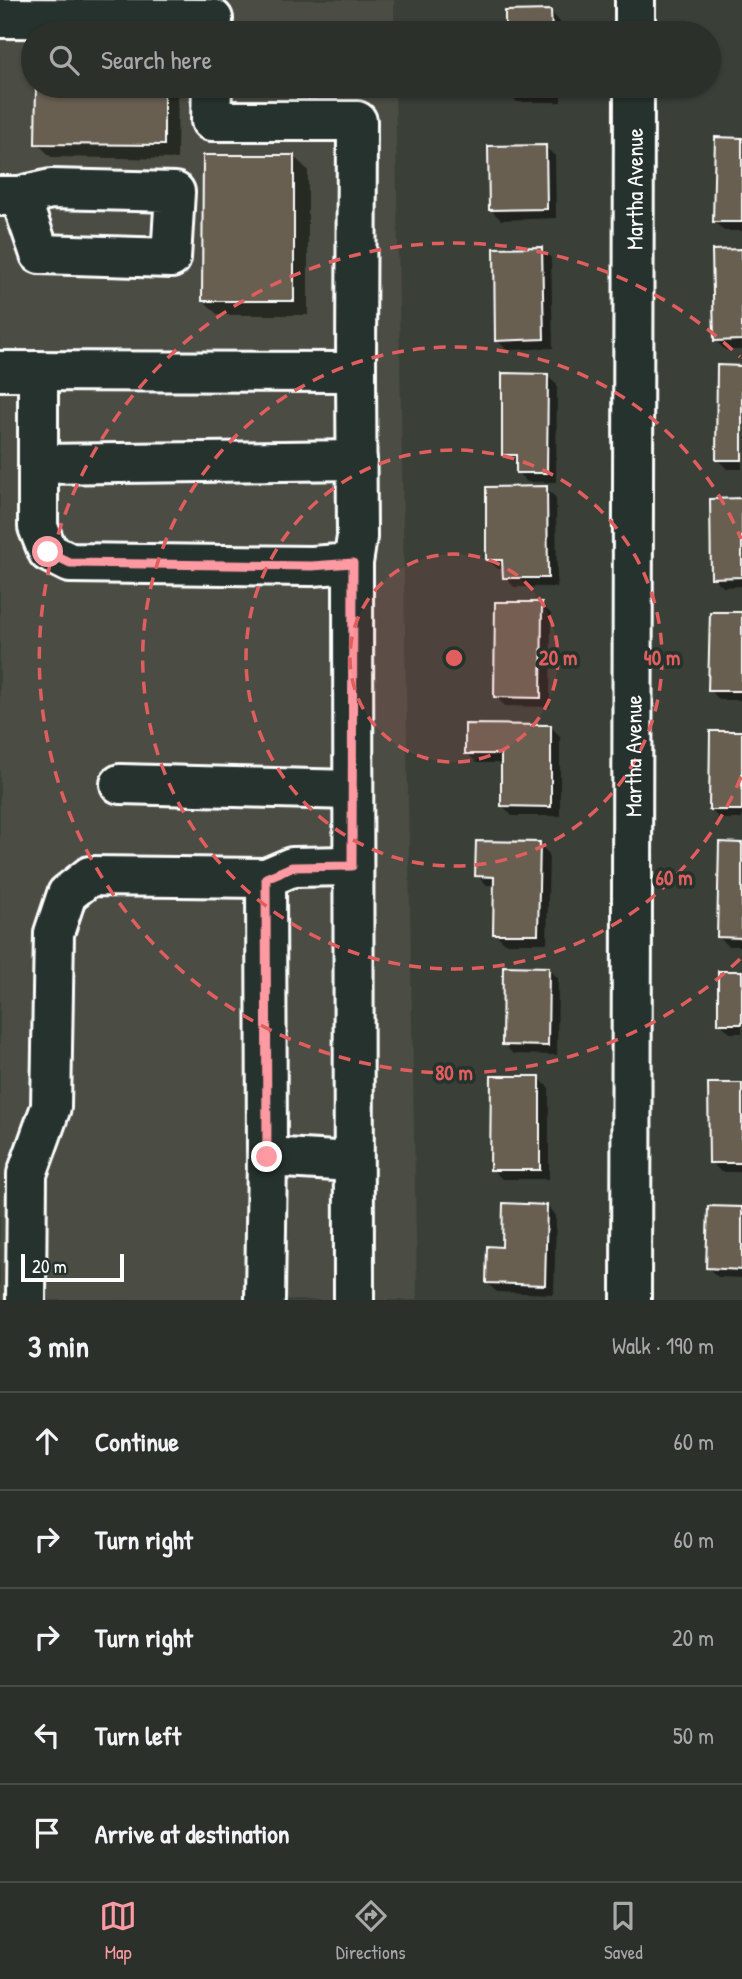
<!DOCTYPE html>
<html lang="en">
<head>
<meta charset="utf-8">
<style>
  body { margin:0; font-family:"Patrick Hand",sans-serif; background:#383c36; color:#f1f3f6 }
  .scale { position:absolute; left:21px; bottom:18px; width:103px; box-sizing:border-box; padding-left:7px; border:4px solid #fff; border-top:0; font-size:19px; line-height:24px; white-space:nowrap; color:#fff; -webkit-text-stroke:5px #26332d; paint-order:stroke }
  .stop { position:absolute; width:21px; height:21px; margin:-16px; border:5px solid #ff9aa2; border-radius:50%; background:#fff }
  .stop.end { background:#ff9aa2; border-color:#fff; box-shadow:0 2px 7px #0008 }
  .list { margin:0; padding:0; list-style:none }
  h2 { display:flex; justify-content:space-between; align-items:center; height:91px; margin:0; padding:0 28px; font-size:30px }
  h2 small { font-size:23px; font-weight:400; color:#a6a9a8 }
  .list li { display:grid; grid-template-columns:46px 1fr auto; gap:21px; align-items:center; box-sizing:border-box; height:98px; padding:0 28px; border-top:2px solid #484b47 }
  .list b { display:block; font-size:26px; white-space:nowrap }
  .list em { font-size:23px; font-style:normal; color:#a6a9a8 }
  .icon { flex:none; width:38px; height:38px; fill:none; stroke:currentColor; stroke-width:2; stroke-linecap:round; stroke-linejoin:round }
  .map { position:relative; flex:none; width:742px; height:1300px; overflow:hidden }
  .search { position:absolute; background:#2c302a; box-shadow:0 2px 5px #0004; left:21px; right:21px; top:21px; height:77px; display:flex; align-items:center; gap:18px; box-sizing:border-box; padding:0 24px; border-radius:38px; color:#a6a9a8; font-size:26px }
  .sheet { height:581px; background:#2c302a }
  nav { display:flex; justify-content:space-around; align-items:center; box-sizing:border-box; height:98px; border-top:2px solid #484b47; background:#2c302a; font-size:19px; color:#a6a9a8 }
  nav a { display:grid; justify-items:center; gap:4px }
  nav .on { color:#ff9aa2 }
  .map>svg:first-child { display:block }
  .built { fill:#4c4d44 }
  .shadow { fill:#0007 }
  .building { fill:#685f51; stroke:#fff; stroke-width:2 }
  .lines { fill:none; stroke-linecap:round; stroke-linejoin:round }
  .minor-casing { stroke:#fff; stroke-width:44 }
  .minor { stroke:#26332d; stroke-width:38 }
  .route { stroke:#ff9aa2; stroke-width:9 }
  .ring { fill:none; stroke:#e05e5e; stroke-width:3.5; stroke-dasharray:12 9 }
  .labels { text-anchor:middle; dominant-baseline:central; stroke-width:7; stroke-linejoin:round; paint-order:stroke }
  .street-label { font-size:23px; fill:#fff; stroke:#26332d }
  .centre { fill:#e05e5e; stroke:#26332d; stroke-width:3.5 }
  .ring-label { font-size:21px; text-anchor:middle; font-weight:bold; fill:#e05e5e; stroke:#26332d; stroke-width:7; stroke-linejoin:round; paint-order:stroke }
</style>
</head>
<body>
<div class="map">
<svg width="742" height="1300" viewBox="0 0 742 1300">
  <rect width="100%" height="100%" fill="#3a4038"/>
  <filter id="ink" filterUnits="userSpaceOnUse"><feTurbulence type="fractalNoise" baseFrequency=".0143" numOctaves="2"/><feDisplacementMap in="SourceGraphic" scale="14" xChannelSelector="R" yChannelSelector="G"/><feConvolveMatrix kernelMatrix="1 2 1 2 8 2 1 2 1" color-interpolation-filters="sRGB"/></filter>
  <g filter="url(#ink)">
    <path class="built" d="M 0,0 L 394,0 L 394,33 L 33,33 L 33,86 L 395,86 L 417,1300 L 0,1300 Z"/>
    <g class="shadow">
      <path d="M 551,12 L 560,22 L 561,33 L 507,33 L 507,13 Z"/>
      <path d="M 38,86 L 178,86 L 177,159 L 51,157 L 37,143 Z"/>
      <path d="M 508,86 L 561,86 L 561,102 L 517,102 L 508,92 Z"/>
      <path d="M 742,140 L 742,231 L 724,231 L 714,221 Z"/>
      <path d="M 545,147 L 555,156 L 556,218 L 501,220 L 491,210 Z"/>
      <path d="M 293,156 L 308,170 L 308,315 L 218,315 L 204,301 Z"/>
      <path d="M 541,248 L 551,258 L 553,348 L 507,350 L 497,340 Z"/>
      <path d="M 742,251 L 742,350 L 725,350 L 715,340 Z"/>
      <path d="M 742,367 L 742,469 L 727,469 L 717,459 Z"/>
      <path d="M 547,376 L 557,385 L 556,482 L 527,482 L 517,472 L 518,464 L 504,454 Z"/>
      <path d="M 546,488 L 556,498 L 557,587 L 514,587 L 505,577 L 504,569 L 498,569 L 488,560 Z"/>
      <path d="M 742,500 L 742,586 L 723,587 L 713,577 Z"/>
      <path d="M 541,604 L 551,614 L 550,707 L 505,706 L 495,696 Z"/>
      <path d="M 742,614 L 742,700 L 720,700 L 710,690 Z"/>
      <path d="M 551,727 L 560,736 L 560,816 L 512,816 L 503,806 L 503,763 L 477,763 L 467,753 Z"/>
      <path d="M 742,733 L 742,819 L 720,819 L 710,809 Z"/>
      <path d="M 539,844 L 549,854 L 547,943 L 505,943 L 495,933 L 496,885 L 487,885 L 477,875 Z"/>
      <path d="M 742,844 L 742,946 L 728,946 L 718,936 Z"/>
      <path d="M 548,969 L 558,978 L 557,1055 L 513,1054 L 504,1044 Z"/>
      <path d="M 742,972 L 742,1033 L 730,1033 L 720,1023 Z"/>
      <path d="M 539,1078 L 549,1088 L 549,1179 L 502,1179 L 492,1169 Z"/>
      <path d="M 742,1085 L 742,1172 L 721,1172 L 711,1162 Z"/>
      <path d="M 547,1206 L 556,1216 L 554,1294 L 497,1292 L 487,1283 L 504,1248 Z"/>
      <path d="M 742,1209 L 742,1278 L 718,1277 L 708,1268 Z"/>
    </g>
    <g class="building">
      <path d="M 551,10 L 552,33 L 505,33 L 505,11 Z"/>
      <path d="M 36,86 L 164,86 L 164,145 L 35,144 Z"/>
      <rect x="506" y="86" width="46" height="7"/>
      <path d="M 715,137 L 742,138 L 742,222 L 713,222 Z"/>
      <path d="M 546,145 L 547,209 L 489,210 L 488,146 Z"/>
      <path d="M 203,155 L 294,155 L 294,301 L 202,301 Z"/>
      <path d="M 542,247 L 544,339 L 495,341 L 494,248 Z"/>
      <path d="M 742,249 L 742,340 L 714,341 L 712,250 Z"/>
      <path d="M 717,365 L 742,366 L 742,460 L 716,460 Z"/>
      <path d="M 502,373 L 548,374 L 547,473 L 516,473 L 516,455 L 502,455 Z"/>
      <path d="M 547,486 L 548,578 L 503,578 L 502,560 L 486,560 L 486,487 Z"/>
      <path d="M 742,498 L 742,577 L 711,578 L 710,499 Z"/>
      <path d="M 495,602 L 542,602 L 541,698 L 494,697 Z"/>
      <path d="M 710,612 L 742,612 L 742,691 L 708,691 Z"/>
      <path d="M 465,724 L 551,725 L 551,807 L 501,806 L 501,754 L 465,754 Z"/>
      <path d="M 710,731 L 742,731 L 742,810 L 709,810 Z"/>
      <path d="M 476,841 L 540,842 L 538,934 L 493,934 L 494,877 L 475,876 Z"/>
      <path d="M 719,842 L 742,843 L 742,938 L 717,937 Z"/>
      <path d="M 503,966 L 549,967 L 548,1046 L 502,1045 Z"/>
      <rect x="718" y="971" width="24" height="53"/>
      <path d="M 491,1076 L 540,1076 L 540,1170 L 490,1170 Z"/>
      <path d="M 708,1083 L 742,1083 L 742,1163 L 709,1163 Z"/>
      <path d="M 503,1203 L 547,1205 L 545,1285 L 486,1283 L 487,1246 L 502,1247 Z"/>
      <path d="M 708,1206 L 742,1207 L 742,1270 L 706,1268 Z"/>
    </g>
    <g class="lines">
      <defs>
        <g id="minor">
          <path d="M 0,18 L 213,19 L 212,33"/>
          <path d="M 635,33 L 635,0"/>
          <path d="M 0,196 L 20,196 L 51,189 L 175,192 L 171,258 L 40,254 L 20,196"/>
          <path d="M 0,371 L 356,372 L 357,121 L 211,121 L 212,86"/>
          <path d="M 38,371 L 38,527 L 48,552 L 70,563 L 312,566 L 353,563 L 357,537 L 356,372"/>
          <path d="M 38,464 L 357,460"/>
          <path d="M 353,563 L 354,1300"/>
          <path d="M 120,784 L 352,790"/>
          <path d="M 267,1157 L 266,878 L 292,867 L 352,866"/>
          <path d="M 26,1300 L 27,1174 L 51,1107 L 54,933 L 67,894 L 90,876 L 266,878"/>
          <path d="M 265,1300 L 267,1157 L 353,1162"/>
          <path id="s1" d="M 631,1300 L 634,86"/>
        </g>
      </defs>
      <use href="#minor" class="minor-casing"/>
      <use href="#minor" class="minor"/>
    </g>
  </g>
  <g class="lines" filter="url(#ink)">
    <path class="route" d="M 48,552 L 70,563 L 312,566 L 353,563 L 352,866 L 292,867 L 266,878 L 267,1157"/>
  </g>
  <circle cx="454" cy="658" r="104" fill="#e05e5e" fill-opacity=".12"/>
  <g class="ring">
    <circle cx="454" cy="658" r="104"/>
    <circle cx="454" cy="658" r="208"/>
    <path d="M741 777A311 311 0 1 1 741 539"/>
    <path d="M740 959A415 415 0 1 1 740 357"/>
  </g>
  <g class="labels">
    <g class="street-label">
      <text stroke="none"><textPath href="#s1" startOffset="1111">Martha Avenue</textPath></text>
      <text stroke="none"><textPath href="#s1" startOffset="544">Martha Avenue</textPath></text>
    </g>
  </g>
  <circle cx="454" cy="658" r="10" class="centre"/>
  <g class="ring-label">
    <text x="558" y="665">20 m</text>
    <text x="662" y="665">40 m</text>
    <text x="674" y="885">60 m</text>
    <text x="454" y="1080">80 m</text>
  </g>
</svg>
<div class="scale">20 m</div>
<div class="stop" style="left:48px;top:552px"></div>
<div class="stop end" style="left:267px;top:1157px"></div>
<div class="search"><svg class="icon" aria-label="search" viewBox="0 0 24 24"><circle cx="10" cy="10" r="6"/><path d="M15 15l6 6"/></svg>Search here</div>
</div>
<section class="sheet">
<h2>3 min<small>Walk · 190 m</small></h2>
<ul class="list">
<li><svg class="icon" aria-label="ahead" viewBox="0 0 24 24"><path d="M12 20V5M6 11l6-6 6 6"/></svg><div><b>Continue</b></div><em>60 m</em></li>
<li><svg class="icon" aria-label="right" viewBox="0 0 24 24"><path d="M7 20v-9h11M14 6l5 5-5 5"/></svg><div><b>Turn right</b></div><em>60 m</em></li>
<li><svg class="icon" aria-label="right" viewBox="0 0 24 24"><path d="M7 20v-9h11M14 6l5 5-5 5"/></svg><div><b>Turn right</b></div><em>20 m</em></li>
<li><svg class="icon" aria-label="left" viewBox="0 0 24 24"><path d="M17 20v-9H6M10 6l-5 5 5 5"/></svg><div><b>Turn left</b></div><em>50 m</em></li>
<li><svg class="icon" aria-label="arrive" viewBox="0 0 24 24"><path d="M6 21V4h12l-3 4 3 4H6"/></svg><div><b>Arrive at destination</b></div></li>
</ul>
</section>
<nav>
<a class="on"><svg class="icon" aria-label="map" viewBox="0 0 24 24"><path d="M3 6l6-2 6 2 6-2v14l-6 2-6-2-6 2zM9 4v14M15 6v14"/></svg>Map</a>
<a><svg class="icon" aria-label="directions" viewBox="0 0 24 24"><path d="M12 3l9 9-9 9-9-9zM9 14v-3h6M13 9l2 2-2 2"/></svg>Directions</a>
<a><svg class="icon" aria-label="saved" viewBox="0 0 24 24"><path d="M7 4h10v16l-5-4-5 4z"/></svg>Saved</a>
</nav>
</body>
</html>
